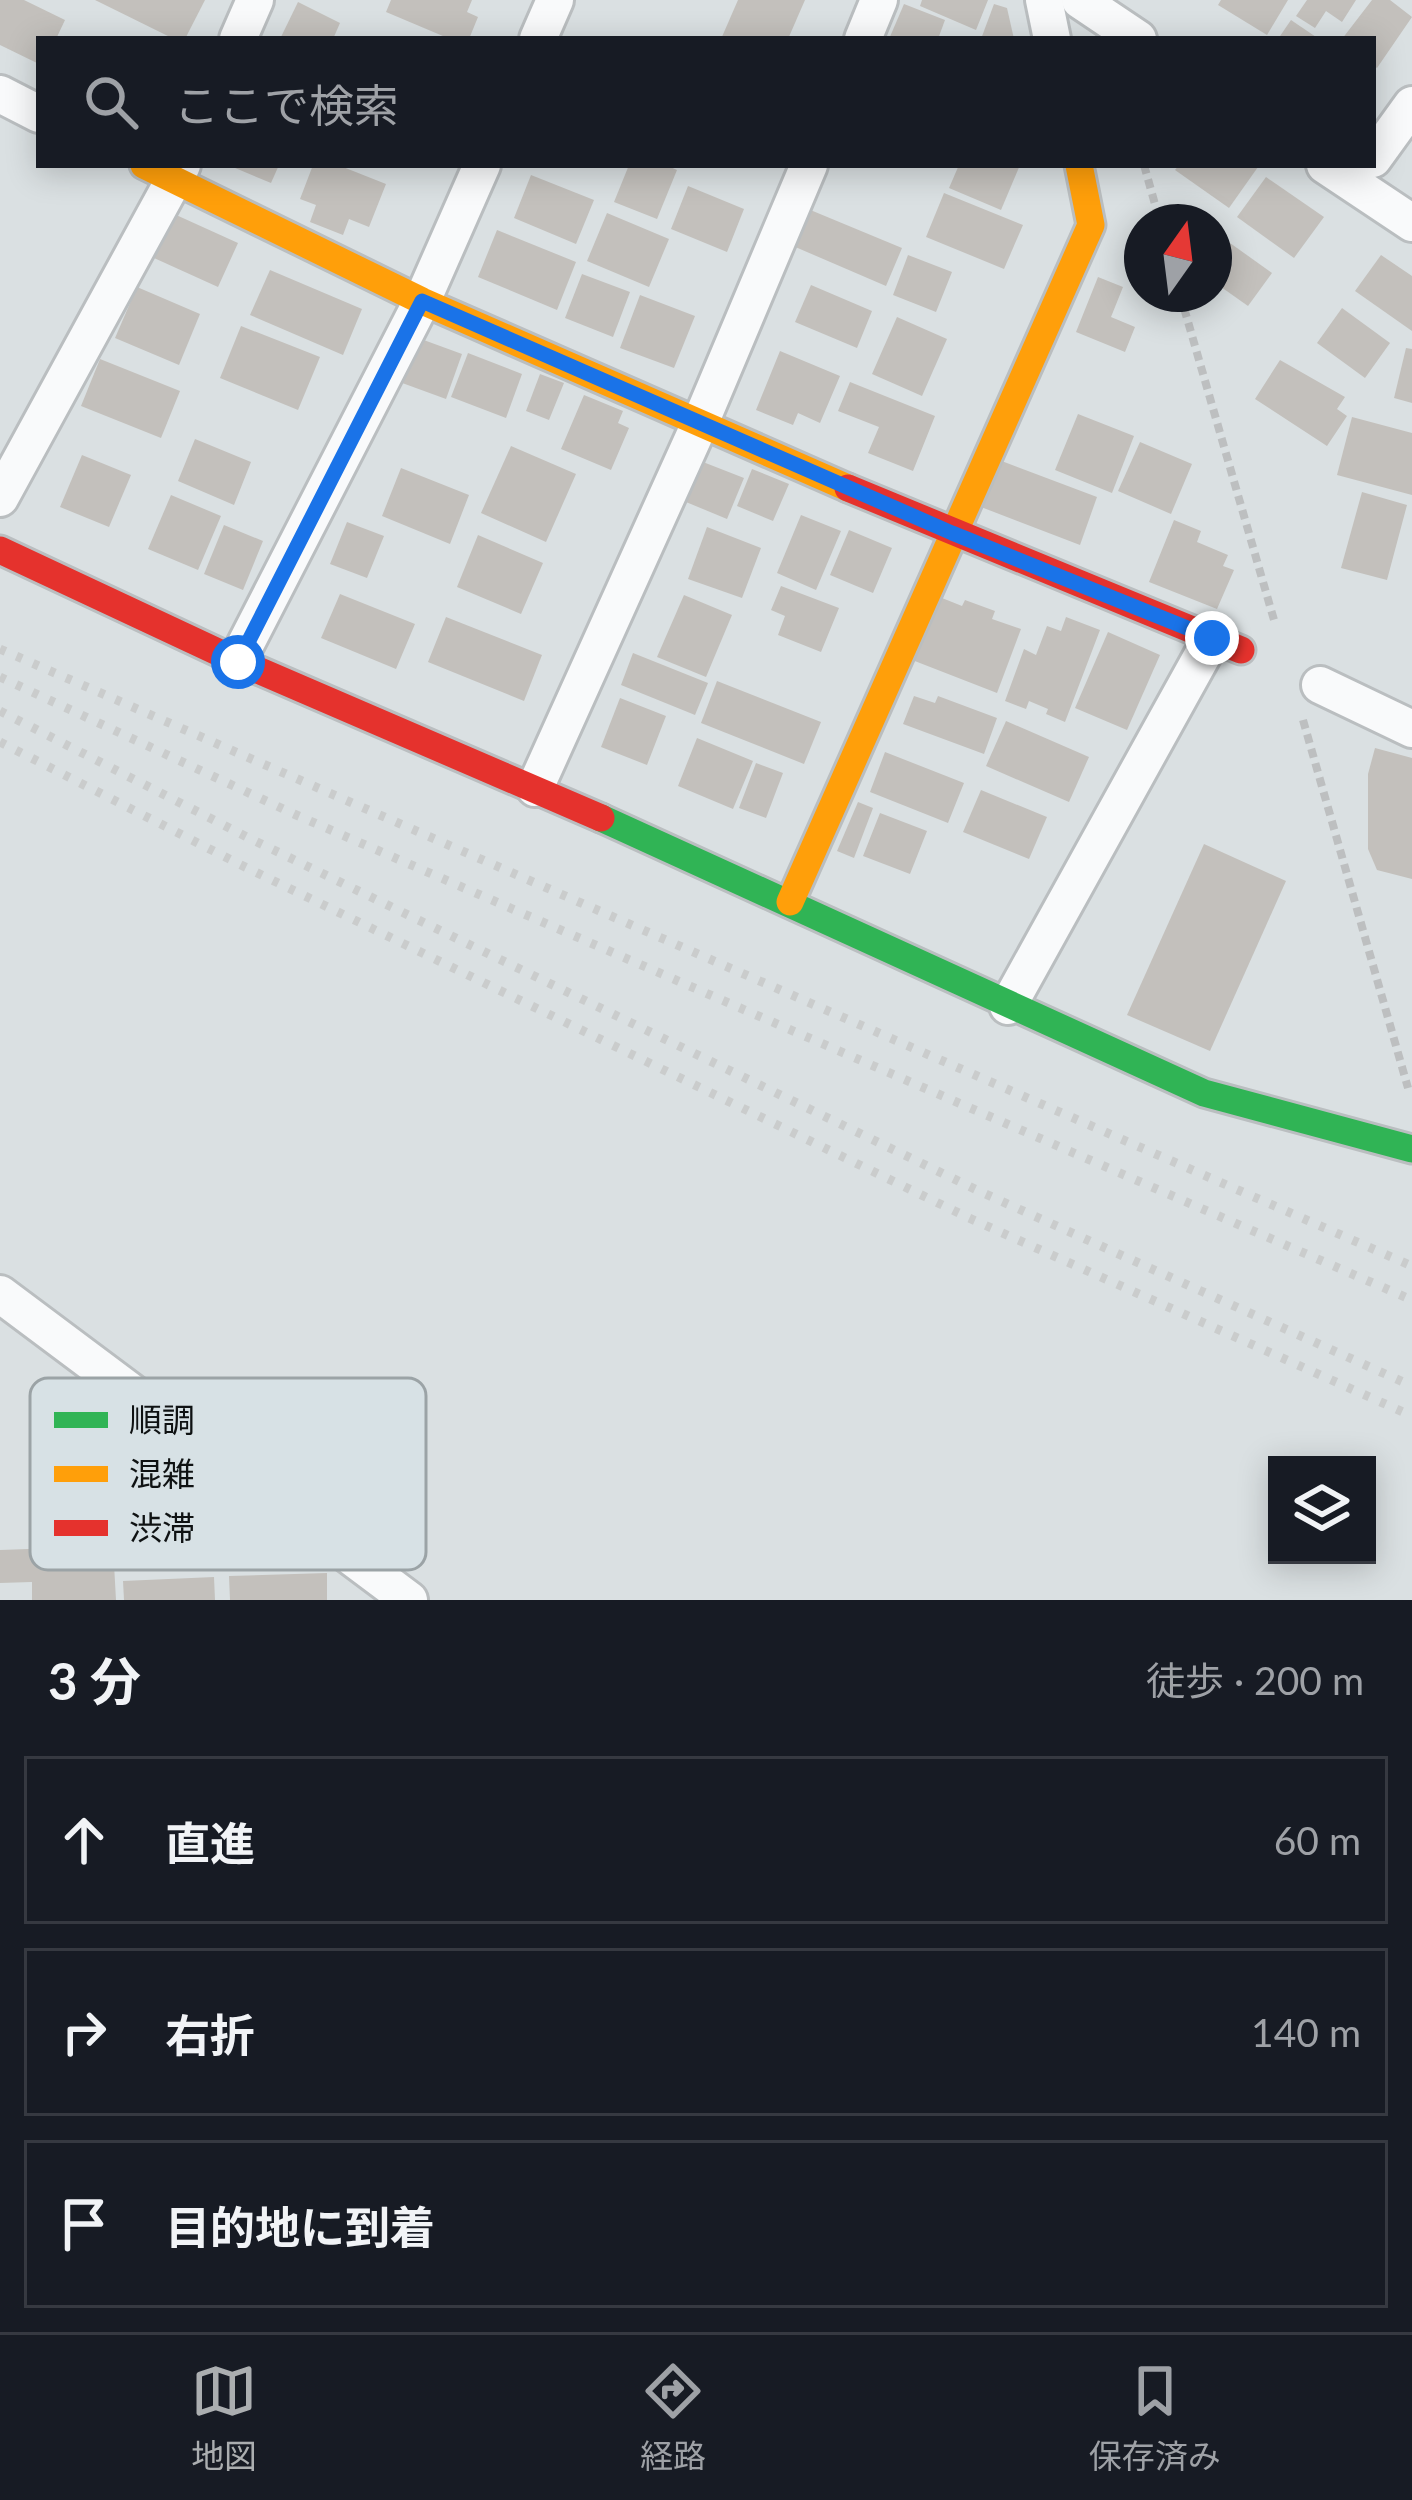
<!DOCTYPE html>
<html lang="ja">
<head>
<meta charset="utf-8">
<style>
  body { margin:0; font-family:Lato,"Noto Sans JP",sans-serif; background:#242831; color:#f1f3f6 }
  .controls { position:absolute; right:36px; bottom:36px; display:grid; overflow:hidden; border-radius:0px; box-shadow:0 6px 30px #0003 }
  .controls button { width:108px; height:108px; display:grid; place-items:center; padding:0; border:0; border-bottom:3px solid #363941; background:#171b24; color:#f1f3f6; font:60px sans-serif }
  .compass { position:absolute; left:1124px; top:204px; width:108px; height:108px; border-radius:50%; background:#171b24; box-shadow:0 6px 30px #0003; rotate:14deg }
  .stop { position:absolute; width:36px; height:36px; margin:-27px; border:9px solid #1a73e8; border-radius:50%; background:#fff }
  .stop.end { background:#1a73e8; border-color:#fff; box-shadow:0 3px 12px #0008 }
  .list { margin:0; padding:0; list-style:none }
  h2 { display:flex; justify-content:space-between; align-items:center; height:156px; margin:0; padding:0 48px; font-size:51px }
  h2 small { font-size:39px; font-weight:400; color:#9ea1a6 }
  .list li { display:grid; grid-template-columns:78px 1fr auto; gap:36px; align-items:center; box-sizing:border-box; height:168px; margin:0 24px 24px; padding:0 24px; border:3px solid #363941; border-radius:0px }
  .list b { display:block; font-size:45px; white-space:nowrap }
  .list em { font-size:39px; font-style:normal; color:#9ea1a6 }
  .icon { flex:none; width:66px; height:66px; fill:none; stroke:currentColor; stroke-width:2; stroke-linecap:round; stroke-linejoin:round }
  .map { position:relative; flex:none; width:1412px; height:1600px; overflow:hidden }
  .search { position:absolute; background:#171b24; box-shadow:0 6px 30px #0003; left:36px; right:36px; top:36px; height:132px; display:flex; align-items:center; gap:30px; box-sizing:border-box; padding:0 42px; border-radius:0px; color:#9ea1a6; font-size:45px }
  .sheet { height:732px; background:#171b24 }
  nav { display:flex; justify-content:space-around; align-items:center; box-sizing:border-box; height:168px; border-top:3px solid #363941; background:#171b24; font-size:33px; color:#9ea1a6 }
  nav a { display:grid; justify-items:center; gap:6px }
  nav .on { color:#abaeb0 }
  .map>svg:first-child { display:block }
  .building { fill:#c3c0bc }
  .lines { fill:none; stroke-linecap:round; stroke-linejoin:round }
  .street-casing { stroke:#babec0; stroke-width:42 }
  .fast-casing { stroke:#babec0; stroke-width:33 }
  .slow-casing { stroke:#babec0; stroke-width:33 }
  .jam-casing { stroke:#babec0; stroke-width:33 }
  .path { stroke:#bdbfc0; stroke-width:8; stroke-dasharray:9 6; stroke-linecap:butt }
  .street { stroke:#f9fafb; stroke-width:36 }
  .fast { stroke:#30b455; stroke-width:27 }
  .slow { stroke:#ff9f0a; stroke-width:27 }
  .jam { stroke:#e5322d; stroke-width:27 }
  .rail { stroke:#cacccc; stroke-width:9; stroke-dasharray:6 12; stroke-linecap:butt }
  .route { stroke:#1a73e8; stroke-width:15 }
  .key { fill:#d7e1e5; stroke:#9ba3a6; stroke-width:3 }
  .key-label { font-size:33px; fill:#0f1213 }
</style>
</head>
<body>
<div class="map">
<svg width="1412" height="1600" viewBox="0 0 1412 1600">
  <rect width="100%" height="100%" fill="#dae0e2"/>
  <g class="building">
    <path d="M 0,0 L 24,0 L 65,20 L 56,39 L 39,39 L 39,64 L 0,45 Z"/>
    <path d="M 95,0 L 205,0 L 185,39 L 174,39 Z"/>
    <path d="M 391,0 L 472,0 L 467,12 L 478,17 L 469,39 L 450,39 L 386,12 Z"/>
    <path d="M 738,0 L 805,0 L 788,39 L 721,39 Z"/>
    <path d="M 922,0 L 988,0 L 976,30 L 920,6 Z"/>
    <path d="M 1221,0 L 1288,0 L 1267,35 L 1218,5 Z"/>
    <path d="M 1307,0 L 1356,0 L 1342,22 L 1326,11 L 1315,28 L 1296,16 Z"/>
    <path d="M 1372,0 L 1390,0 L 1412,17 L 1377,68 L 1373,65 L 1373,39 L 1342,39 Z"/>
    <path d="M 298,2 L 340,23 L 333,39 L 280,39 Z"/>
    <path d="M 904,4 L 945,20 L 938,39 L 889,39 Z"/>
    <path d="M 994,4 L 1007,8 L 1014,39 L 981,39 Z"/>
    <path d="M 1291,20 L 1319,39 L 1278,39 Z"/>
    <path d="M 228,165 L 279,165 L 271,183 Z"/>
    <path d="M 313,165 L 338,165 L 386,184 L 369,227 L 349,219 L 343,235 L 310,222 L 316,205 L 300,199 Z"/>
    <path d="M 629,165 L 666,165 L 677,170 L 657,219 L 614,202 Z"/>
    <path d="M 959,165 L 1020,165 L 1001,210 L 949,188 Z"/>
    <path d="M 1179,165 L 1256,165 L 1258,167 L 1229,208 L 1175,170 Z"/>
    <path d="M 531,175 L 594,200 L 576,244 L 514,218 Z"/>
    <path d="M 1266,177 L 1324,217 L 1294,258 L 1237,217 Z"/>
    <path d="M 688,186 L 744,209 L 727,252 L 671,229 Z"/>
    <path d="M 944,193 L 1023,225 L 1004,269 L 926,237 Z"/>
    <path d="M 808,209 L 902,248 L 886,286 L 793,246 Z"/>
    <path d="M 607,213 L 669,239 L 649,287 L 587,261 Z"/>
    <path d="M 174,214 L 238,243 L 218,287 L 154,258 Z"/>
    <path d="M 497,230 L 576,262 L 557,310 L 478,277 Z"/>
    <path d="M 1223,238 L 1272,273 L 1248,306 L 1214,282 L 1214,250 Z"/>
    <path d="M 908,255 L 952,272 L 936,312 L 893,295 Z"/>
    <path d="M 1381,255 L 1412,276 L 1412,331 L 1355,291 Z"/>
    <path d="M 270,270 L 362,309 L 343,355 L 250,315 Z"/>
    <path d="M 582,274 L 630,292 L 613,337 L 565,318 Z"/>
    <path d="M 1098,277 L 1123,287 L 1111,317 L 1135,327 L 1125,352 L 1076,332 Z"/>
    <path d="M 811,285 L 872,311 L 857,348 L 795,322 Z"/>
    <path d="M 137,287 L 200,314 L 179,365 L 115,338 Z"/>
    <path d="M 640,295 L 695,316 L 674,368 L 620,348 Z"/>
    <path d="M 1342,308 L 1390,343 L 1365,378 L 1317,343 Z"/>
    <path d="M 897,317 L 947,339 L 922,396 L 872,374 Z"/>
    <path d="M 241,326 L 320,357 L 298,410 L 220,378 Z"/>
    <path d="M 410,335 L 462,354 L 446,399 L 394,380 Z"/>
    <path d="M 1406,348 L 1412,349 L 1412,403 L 1394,398 Z"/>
    <path d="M 780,351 L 840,376 L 820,423 L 798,413 L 793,425 L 756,410 Z"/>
    <path d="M 468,353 L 522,374 L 506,418 L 451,397 Z"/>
    <path d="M 100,359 L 180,391 L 161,438 L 81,406 Z"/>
    <path d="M 1280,360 L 1345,397 L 1337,409 L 1347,416 L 1327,446 L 1255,399 Z"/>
    <path d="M 540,374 L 564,383 L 549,420 L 526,411 Z"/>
    <path d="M 850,382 L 935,416 L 913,471 L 868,453 L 879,427 L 838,411 Z"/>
    <path d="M 584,395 L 623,411 L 618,423 L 629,428 L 611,470 L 561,449 Z"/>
    <path d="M 1078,414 L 1134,436 L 1112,493 L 1055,470 Z"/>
    <path d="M 1352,417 L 1412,433 L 1412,495 L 1337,475 Z"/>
    <path d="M 195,439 L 251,462 L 234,505 L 178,481 Z"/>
    <path d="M 1140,442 L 1192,464 L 1171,514 L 1118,491 Z"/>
    <path d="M 511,446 L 576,474 L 546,542 L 481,513 Z"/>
    <path d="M 82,455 L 131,475 L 109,527 L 60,507 Z"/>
    <path d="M 999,460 L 1097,497 L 1080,545 L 981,507 Z"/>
    <path d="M 703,462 L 744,478 L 727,519 L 686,502 Z"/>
    <path d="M 401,468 L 469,495 L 450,544 L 382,516 Z"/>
    <path d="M 752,469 L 789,484 L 773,521 L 737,506 Z"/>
    <path d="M 1362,492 L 1407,505 L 1387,580 L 1341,568 Z"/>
    <path d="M 171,495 L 221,516 L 198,570 L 148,549 Z"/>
    <path d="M 801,515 L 841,531 L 816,590 L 777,573 Z"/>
    <path d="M 1174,520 L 1201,531 L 1197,542 L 1228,555 L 1223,566 L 1234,570 L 1217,609 L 1149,582 Z"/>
    <path d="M 347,522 L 384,536 L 367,578 L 330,564 Z"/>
    <path d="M 224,525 L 263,541 L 243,590 L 204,574 Z"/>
    <path d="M 707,527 L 761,548 L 742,598 L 688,579 Z"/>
    <path d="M 849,530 L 892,548 L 873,593 L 830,575 Z"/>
    <path d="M 478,535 L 543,563 L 521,614 L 457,587 Z"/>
    <path d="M 781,586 L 839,608 L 821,652 L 778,635 L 785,616 L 771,610 Z"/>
    <path d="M 340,594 L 415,624 L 396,669 L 321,638 Z"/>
    <path d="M 932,594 L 962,606 L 965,600 L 995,611 L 992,619 L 1021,629 L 997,693 L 907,658 Z"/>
    <path d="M 684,595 L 732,615 L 706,677 L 657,657 Z"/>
    <path d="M 446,617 L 542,655 L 524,701 L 428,662 Z"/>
    <path d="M 1066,617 L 1100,630 L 1065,722 L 1046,714 L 1048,709 L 1029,701 L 1026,709 L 1005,701 L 1024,649 L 1036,655 L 1047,626 L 1061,631 Z"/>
    <path d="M 1108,632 L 1160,655 L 1127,730 L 1075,708 Z"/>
    <path d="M 633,653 L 708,683 L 695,715 L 621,685 Z"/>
    <path d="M 717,681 L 821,722 L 804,764 L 701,723 Z"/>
    <path d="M 914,696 L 935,703 L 938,696 L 997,718 L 984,754 L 903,724 Z"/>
    <path d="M 620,698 L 666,716 L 647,765 L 601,747 Z"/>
    <path d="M 1006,721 L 1089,757 L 1069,802 L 986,766 Z"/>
    <path d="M 697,738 L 753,761 L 733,809 L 678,786 Z"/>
    <path d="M 1375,748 L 1412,758 L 1412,879 L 1377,870 L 1368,849 L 1368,774 Z"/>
    <path d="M 885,752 L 964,783 L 948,823 L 870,792 Z"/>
    <path d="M 756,763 L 783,773 L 766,818 L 739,808 Z"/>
    <path d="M 981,790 L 1047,817 L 1029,859 L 963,832 Z"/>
    <path d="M 858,802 L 873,808 L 854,858 L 837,851 Z"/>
    <path d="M 880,813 L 927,831 L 910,874 L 863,856 Z"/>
    <path d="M 1204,844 L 1286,881 L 1210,1051 L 1127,1015 Z"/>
    <path d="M 113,1546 L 116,1600 L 32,1600 L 32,1582 L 0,1583 L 0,1550 Z"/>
    <path d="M 327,1573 L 327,1600 L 230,1600 L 229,1576 Z"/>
    <path d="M 214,1577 L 215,1600 L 124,1600 L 123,1581 Z"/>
  </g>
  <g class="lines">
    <defs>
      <g id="street">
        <path d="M 1044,0 L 1052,39"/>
        <path d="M 1080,0 L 1138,39"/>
        <path d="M 238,39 L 255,0"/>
        <path d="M 538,39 L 555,0"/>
        <path d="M 863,39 L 879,0"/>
        <path d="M 0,94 L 39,114"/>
        <path d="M 1373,159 L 1412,105"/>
        <path d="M 1325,165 L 1412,223"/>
        <path d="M 0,498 L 182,165"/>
        <path d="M 237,661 L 422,301 L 482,165"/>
        <path d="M 1320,685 L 1412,729"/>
        <path d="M 535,788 L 701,421 L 809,165"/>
        <path d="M 1008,1006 L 1212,638"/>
        <path d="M 0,1294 L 409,1600"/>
      </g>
      <path id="fast" d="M 601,818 L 1204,1093 L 1412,1149"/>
      <g id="slow">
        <path d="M 144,165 L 422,301 L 848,488"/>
        <path d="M 790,902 L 1091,225 L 1079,165"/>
      </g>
      <g id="jam">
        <path d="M 848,488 L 1241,650"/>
        <path d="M 0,550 L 237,661 L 601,818"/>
      </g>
    </defs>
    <use href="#street" class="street-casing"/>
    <use href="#fast" class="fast-casing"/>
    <use href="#slow" class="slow-casing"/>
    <use href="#jam" class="jam-casing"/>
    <g class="path">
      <path d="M 1144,165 L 1160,222"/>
      <path d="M 1180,294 L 1274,620"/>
      <path d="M 1303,720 L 1408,1088"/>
    </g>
    <use href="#street" class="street"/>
    <use href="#fast" class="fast"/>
    <use href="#slow" class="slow"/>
    <use href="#jam" class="jam"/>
    <g class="rail">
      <path d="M 0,649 L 1412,1266"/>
      <path d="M 0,677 L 294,814 L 1412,1300"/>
      <path d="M 0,711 L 251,839 L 981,1192 L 1412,1386"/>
      <path d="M 0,742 L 239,864 L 969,1218 L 1412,1416"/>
    </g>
  </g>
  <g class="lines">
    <path class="route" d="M 238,662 L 422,301 L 952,533 L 1212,638"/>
  </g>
  <rect x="30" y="1378" width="396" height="192" rx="18" class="key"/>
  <rect x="54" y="1412" width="54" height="16" fill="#30b455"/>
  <rect x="54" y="1466" width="54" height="16" fill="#ff9f0a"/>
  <rect x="54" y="1520" width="54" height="16" fill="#e5322d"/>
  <g class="key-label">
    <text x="129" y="1432">順調</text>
    <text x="129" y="1486">混雑</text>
    <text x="129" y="1540">渋滞</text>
  </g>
</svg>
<div class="controls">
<button><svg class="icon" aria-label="layers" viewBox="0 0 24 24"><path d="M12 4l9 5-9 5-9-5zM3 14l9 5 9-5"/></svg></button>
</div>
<svg class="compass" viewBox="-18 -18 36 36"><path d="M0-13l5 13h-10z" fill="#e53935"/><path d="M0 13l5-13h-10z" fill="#9ea1a6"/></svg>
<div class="stop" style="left:238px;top:662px"></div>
<div class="stop end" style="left:1212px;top:638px"></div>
<div class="search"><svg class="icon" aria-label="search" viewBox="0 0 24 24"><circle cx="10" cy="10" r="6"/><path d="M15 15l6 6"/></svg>ここで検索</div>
</div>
<section class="sheet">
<h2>3 分<small>徒歩 · 200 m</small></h2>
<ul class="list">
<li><svg class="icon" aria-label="ahead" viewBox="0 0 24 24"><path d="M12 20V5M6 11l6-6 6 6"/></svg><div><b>直進</b></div><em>60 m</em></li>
<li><svg class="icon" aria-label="right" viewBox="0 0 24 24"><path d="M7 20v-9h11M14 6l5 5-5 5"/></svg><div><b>右折</b></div><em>140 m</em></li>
<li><svg class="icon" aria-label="arrive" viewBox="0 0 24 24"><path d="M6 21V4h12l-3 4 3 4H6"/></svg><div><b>目的地に到着</b></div></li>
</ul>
</section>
<nav>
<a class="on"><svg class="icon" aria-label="map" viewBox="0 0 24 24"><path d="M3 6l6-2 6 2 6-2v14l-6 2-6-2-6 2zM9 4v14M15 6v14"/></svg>地図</a>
<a><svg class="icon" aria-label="directions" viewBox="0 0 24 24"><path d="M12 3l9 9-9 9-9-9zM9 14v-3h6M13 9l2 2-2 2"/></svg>経路</a>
<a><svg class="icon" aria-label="saved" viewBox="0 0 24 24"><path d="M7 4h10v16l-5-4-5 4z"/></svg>保存済み</a>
</nav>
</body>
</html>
